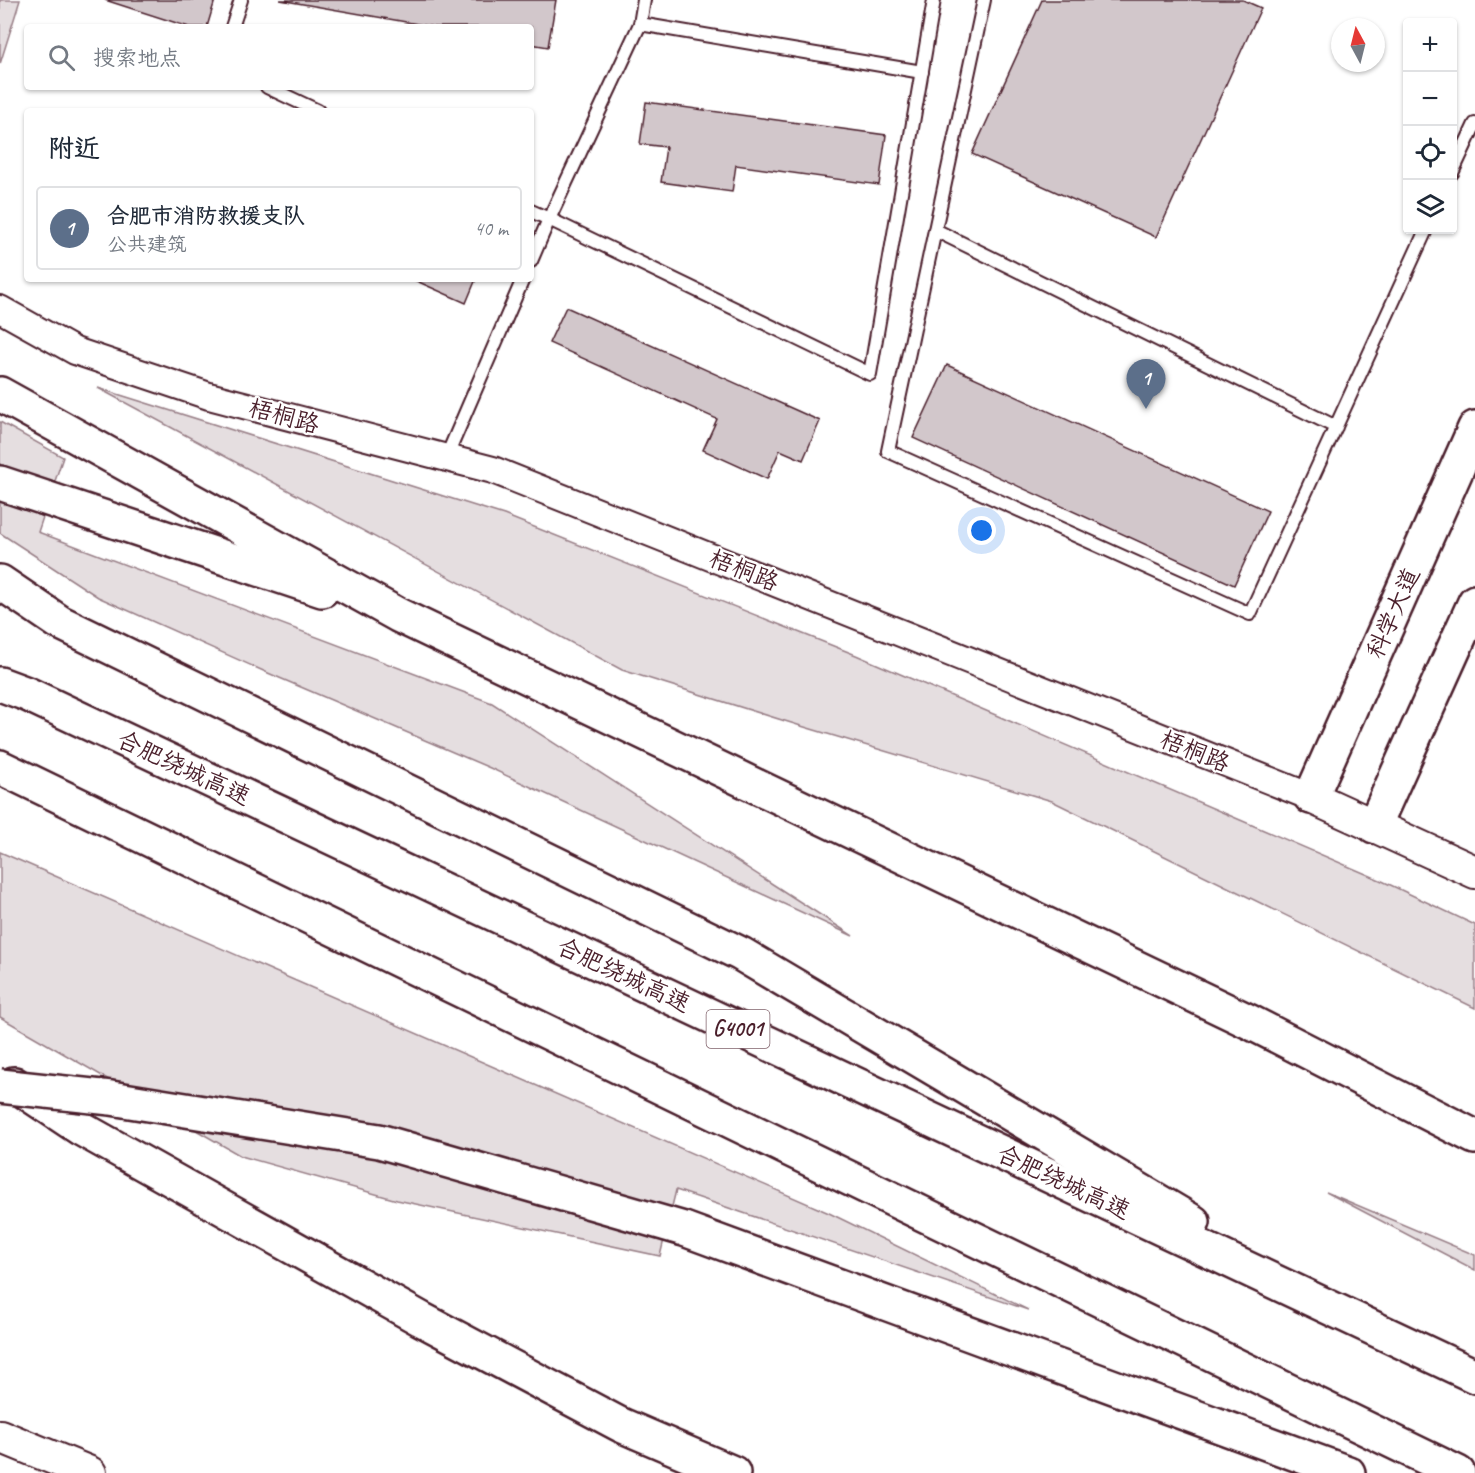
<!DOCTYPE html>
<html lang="zh">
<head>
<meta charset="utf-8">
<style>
  body { margin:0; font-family:Caveat,"LXGW WenKai TC",sans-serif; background:#f6f6f7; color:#1f2937 }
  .controls { position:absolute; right:18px; top:18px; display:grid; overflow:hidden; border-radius:6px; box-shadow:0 2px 4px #0004 }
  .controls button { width:54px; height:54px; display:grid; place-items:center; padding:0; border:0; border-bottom:2px solid #e0e1e3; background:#fff; color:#1f2937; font:30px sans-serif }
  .compass { position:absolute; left:1331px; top:18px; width:54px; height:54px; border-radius:50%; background:#fff; box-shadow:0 2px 4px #0004; rotate:353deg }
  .you { position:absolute; left:982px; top:531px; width:21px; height:21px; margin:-15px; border:4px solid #fff; border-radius:50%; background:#1a73e8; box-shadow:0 0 0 9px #1a73e833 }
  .badge { display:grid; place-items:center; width:39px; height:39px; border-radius:50%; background:#d93025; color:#fff; font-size:20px; font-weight:700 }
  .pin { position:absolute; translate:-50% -50px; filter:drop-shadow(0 2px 3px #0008) }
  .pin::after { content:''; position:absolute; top:32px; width:21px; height:18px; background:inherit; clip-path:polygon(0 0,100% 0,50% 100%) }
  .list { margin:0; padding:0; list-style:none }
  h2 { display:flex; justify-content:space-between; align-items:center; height:78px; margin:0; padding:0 24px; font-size:26px }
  h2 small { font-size:20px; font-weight:400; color:#747a83 }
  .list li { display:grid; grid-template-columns:39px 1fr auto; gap:18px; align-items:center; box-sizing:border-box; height:84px; margin:0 12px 12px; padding:0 12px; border:2px solid #e0e1e3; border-radius:6px }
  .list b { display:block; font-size:22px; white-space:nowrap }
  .list p { margin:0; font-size:20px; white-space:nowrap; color:#747a83 }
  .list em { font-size:20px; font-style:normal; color:#747a83 }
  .icon { flex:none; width:33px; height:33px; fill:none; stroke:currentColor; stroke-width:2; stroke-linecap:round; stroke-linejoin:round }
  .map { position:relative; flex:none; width:1475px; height:1473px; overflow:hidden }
  .search { position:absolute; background:#fff; box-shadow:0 2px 4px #0004; left:24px; top:24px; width:510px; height:66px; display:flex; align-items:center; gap:15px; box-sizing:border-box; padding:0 21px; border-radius:6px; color:#747a83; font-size:22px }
  .panel { position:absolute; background:#fff; box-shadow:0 2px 4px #0004; left:24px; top:108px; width:510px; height:174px; border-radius:6px }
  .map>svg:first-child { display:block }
  .green { fill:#e5dee0; stroke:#987e86; stroke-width:1.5 }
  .building { fill:#d2c7cb; stroke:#4a1f2b; stroke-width:1.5 }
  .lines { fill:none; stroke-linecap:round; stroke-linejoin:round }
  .service-casing { stroke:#4a1f2b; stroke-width:16 }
  .minor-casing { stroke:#4a1f2b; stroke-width:30 }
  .tertiary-casing { stroke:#4a1f2b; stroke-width:36 }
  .primary-casing { stroke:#4a1f2b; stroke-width:38 }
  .motorway-casing { stroke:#4a1f2b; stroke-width:38 }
  .service { stroke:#fff; stroke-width:12 }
  .minor { stroke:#fff; stroke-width:26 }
  .tertiary { stroke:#fff; stroke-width:32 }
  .primary { stroke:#fff; stroke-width:33 }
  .motorway { stroke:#fff; stroke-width:33 }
  .motorway-bridge-casing { stroke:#4a1f2b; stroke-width:38; stroke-linecap:butt }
  .motorway-bridge { stroke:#fff; stroke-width:33 }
  .labels { text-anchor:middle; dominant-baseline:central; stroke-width:4.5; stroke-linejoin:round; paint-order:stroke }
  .shield { fill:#fff; stroke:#80626b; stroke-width:1.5 }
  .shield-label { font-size:22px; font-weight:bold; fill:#4a1f2b }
  .street-label { font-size:24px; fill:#4a1f2b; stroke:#fff }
</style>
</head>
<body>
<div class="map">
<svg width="1475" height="1473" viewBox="0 0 1475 1473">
  <rect width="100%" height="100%" fill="#fff"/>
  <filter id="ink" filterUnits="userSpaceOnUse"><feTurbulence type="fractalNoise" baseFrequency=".0167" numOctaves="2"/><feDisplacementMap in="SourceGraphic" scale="12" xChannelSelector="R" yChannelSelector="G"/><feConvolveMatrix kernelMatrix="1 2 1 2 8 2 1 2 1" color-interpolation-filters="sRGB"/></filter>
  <g filter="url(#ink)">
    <g class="green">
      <path d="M 0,0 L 20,0 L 0,64 Z"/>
      <path d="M 98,388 L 504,515 L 856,655 L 1380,880 L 1475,925 L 1475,1008 L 1052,801 L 801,726 L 622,670 Z"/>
      <path d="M 0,422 L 63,457 L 38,532 L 492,703 L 853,936 L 490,768 L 268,673 L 98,597 L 0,533 Z"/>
      <path d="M 0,852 L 829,1213 L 1028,1310 L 676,1190 L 660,1256 L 397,1200 L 241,1156 L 0,1017 Z"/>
      <path d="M 1326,1192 L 1475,1255 L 1475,1270 Z"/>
    </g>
    <g class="building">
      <path d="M 105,0 L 215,0 L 207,27 L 189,27 Z"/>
      <path d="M 280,0 L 556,0 L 548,47 L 531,44 L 531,27 L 435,27 Z"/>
      <path d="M 1042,0 L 1243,0 L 1261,8 L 1156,237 L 972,154 Z"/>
      <path d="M 646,102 L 886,135 L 879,185 L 736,165 L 732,192 L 661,182 L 666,147 L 640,144 Z"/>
      <path d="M 412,279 L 476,279 L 466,303 Z"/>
      <path d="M 566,307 L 820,421 L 803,460 L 780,450 L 767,479 L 703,450 L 717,419 L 549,343 Z"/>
      <path d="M 947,365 L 1268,511 L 1234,585 L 913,438 Z"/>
    </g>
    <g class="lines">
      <defs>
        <g id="service">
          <path d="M 640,24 L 922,72"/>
          <path d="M 232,27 L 241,0"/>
          <path d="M 267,87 L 318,111"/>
          <path d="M 1452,173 L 1475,124"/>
          <path d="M 531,211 L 549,219 L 640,24 L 644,0"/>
          <path d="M 935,230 L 984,0"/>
          <path d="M 531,261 L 549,219 L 870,374 L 934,0"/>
          <path d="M 1336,427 L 935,230 L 888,451 L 1250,614 L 1426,230"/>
          <path d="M 446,458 L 523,279"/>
        </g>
        <path id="minor" d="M 0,309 L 75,351 L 209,396 L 493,470 L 1311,797"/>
        <g id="tertiary">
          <path d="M 1311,797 L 1475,872"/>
          <path d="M 0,1436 L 90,1473"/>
        </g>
        <g id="primary">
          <path d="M 1311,797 L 1475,428"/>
          <path d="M 1374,826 L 1475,602"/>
        </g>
        <g id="motorway">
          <path d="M 0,394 L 398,615 L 1250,1022 L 1475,1137"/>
          <path d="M 0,483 L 322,590"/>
          <path d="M 0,582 L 59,622 L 741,954 L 1193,1222"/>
          <path d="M 0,684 L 27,694 L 1475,1376"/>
          <path d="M 0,767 L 1458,1473"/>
          <path d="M 14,1084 L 80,1128 L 421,1319 L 621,1425 L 733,1473"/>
          <path d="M 684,1229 L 1348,1473"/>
        </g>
      </defs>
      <use href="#service" class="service-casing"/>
      <use href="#minor" class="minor-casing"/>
      <use href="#tertiary" class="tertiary-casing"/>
      <use href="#primary" class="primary-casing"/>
      <use href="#motorway" class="motorway-casing"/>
      <use href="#service" class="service"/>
      <use href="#minor" class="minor"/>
      <use href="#tertiary" class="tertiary"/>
      <use href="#primary" class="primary"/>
      <use href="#motorway" class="motorway"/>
      <defs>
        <path id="motorway-bridge" d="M 0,1086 L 111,1098 L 379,1141 L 684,1229"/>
      </defs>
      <use href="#motorway-bridge" class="motorway-bridge-casing"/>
      <use href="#motorway-bridge" class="motorway-bridge"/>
    </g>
  </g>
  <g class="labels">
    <rect class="shield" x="706.5" y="1010" width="63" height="38" rx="4.5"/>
    <g class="shield-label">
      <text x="738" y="1029">G4001</text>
    </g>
    <g class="street-label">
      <text transform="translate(284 416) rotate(15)">梧桐路</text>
      <text transform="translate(744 570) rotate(22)">梧桐路</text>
      <text transform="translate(1393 613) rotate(-66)">科学大道</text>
      <text transform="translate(1195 751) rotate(22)">梧桐路</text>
      <text transform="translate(184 768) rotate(25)">合肥绕城高速</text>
      <text transform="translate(624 975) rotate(25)">合肥绕城高速</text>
      <text transform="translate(1064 1182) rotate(25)">合肥绕城高速</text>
    </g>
  </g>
</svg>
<div class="controls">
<button>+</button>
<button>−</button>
<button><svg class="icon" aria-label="locate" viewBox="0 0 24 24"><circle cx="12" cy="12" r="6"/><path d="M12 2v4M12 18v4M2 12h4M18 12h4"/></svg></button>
<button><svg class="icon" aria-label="layers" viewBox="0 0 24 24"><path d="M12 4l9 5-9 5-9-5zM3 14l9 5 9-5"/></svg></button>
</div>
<svg class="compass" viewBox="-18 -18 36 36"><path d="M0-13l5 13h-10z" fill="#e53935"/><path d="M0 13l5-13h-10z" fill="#747a83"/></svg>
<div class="you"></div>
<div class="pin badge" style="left:1146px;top:409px;background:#5c6f8a">1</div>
<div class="search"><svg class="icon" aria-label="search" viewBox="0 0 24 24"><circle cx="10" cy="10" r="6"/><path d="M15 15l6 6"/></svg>搜索地点</div>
<section class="panel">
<h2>附近<small></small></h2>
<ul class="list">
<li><span class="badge" style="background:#5c6f8a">1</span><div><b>合肥市消防救援支队</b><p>公共建筑</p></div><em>40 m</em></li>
</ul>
</section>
</div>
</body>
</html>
